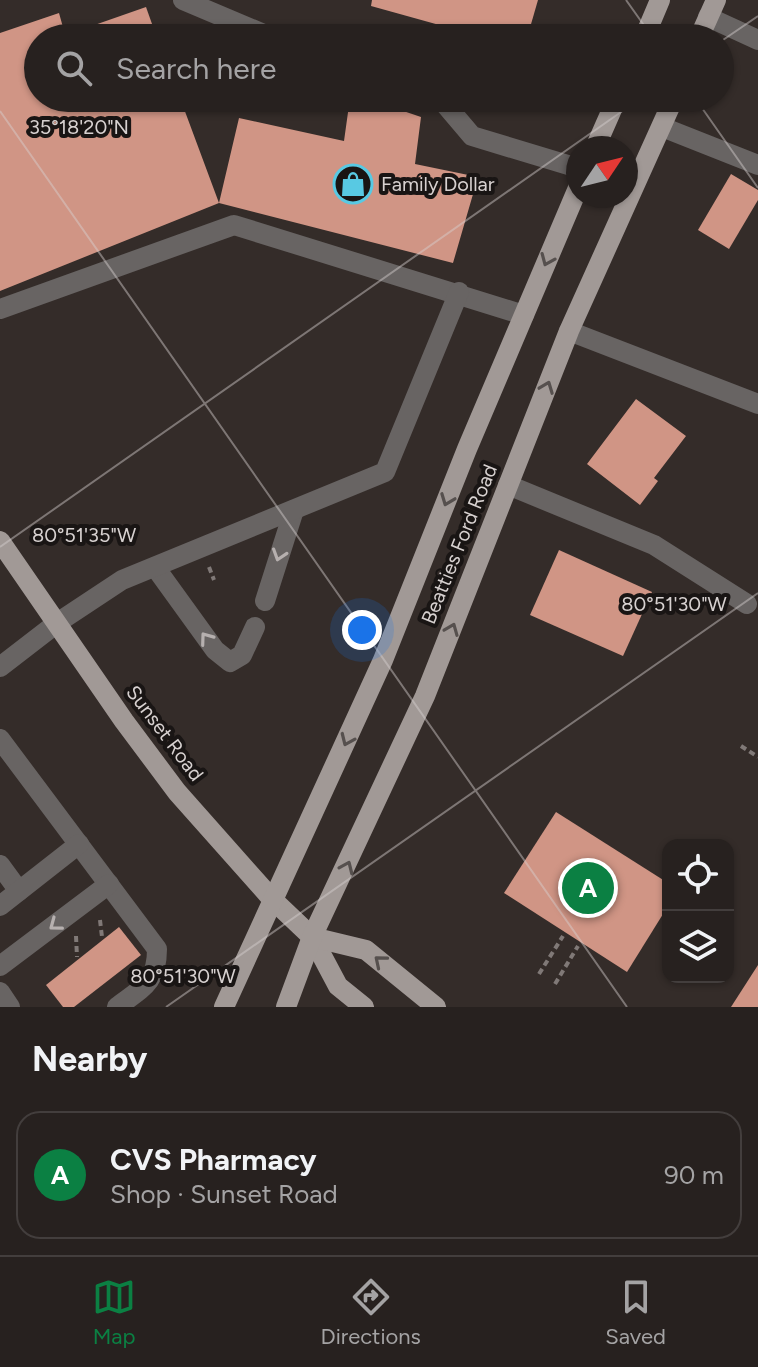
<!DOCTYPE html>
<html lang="en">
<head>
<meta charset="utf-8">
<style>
  body { margin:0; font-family:Figtree,sans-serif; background:#332e2c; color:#f1f3f6 }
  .controls { position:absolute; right:24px; bottom:24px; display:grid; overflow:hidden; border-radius:16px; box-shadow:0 2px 6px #0004 }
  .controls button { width:72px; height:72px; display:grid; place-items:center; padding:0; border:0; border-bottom:2px solid #433e3d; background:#27211f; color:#f1f3f6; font:40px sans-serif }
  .compass { position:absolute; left:566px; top:136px; width:72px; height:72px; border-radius:50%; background:#27211f; box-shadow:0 2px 6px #0004; rotate:55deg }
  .you { position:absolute; left:362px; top:630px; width:28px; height:28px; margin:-20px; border:6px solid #fff; border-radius:50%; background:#1a73e8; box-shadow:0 0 0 12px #1a73e833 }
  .badge { display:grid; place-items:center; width:52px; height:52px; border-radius:50%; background:#0b8043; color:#fff; font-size:26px; font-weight:700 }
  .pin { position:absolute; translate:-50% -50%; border:4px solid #fff; box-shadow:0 2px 8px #0006 }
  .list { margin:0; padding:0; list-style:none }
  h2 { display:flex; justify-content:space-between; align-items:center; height:104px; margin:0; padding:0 32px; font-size:34px }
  h2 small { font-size:26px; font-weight:400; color:#a4a3a4 }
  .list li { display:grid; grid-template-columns:52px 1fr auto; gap:24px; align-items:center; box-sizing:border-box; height:128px; margin:0 16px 16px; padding:0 16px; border:2px solid #433e3d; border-radius:24px }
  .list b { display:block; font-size:30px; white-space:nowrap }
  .list p { margin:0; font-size:26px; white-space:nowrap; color:#a4a3a4 }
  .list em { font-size:26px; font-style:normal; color:#a4a3a4 }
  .icon { flex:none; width:44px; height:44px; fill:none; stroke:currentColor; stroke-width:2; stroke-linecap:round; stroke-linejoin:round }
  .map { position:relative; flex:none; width:758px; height:1007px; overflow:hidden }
  .search { position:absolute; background:#27211f; box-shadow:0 2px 6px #0004; left:24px; right:24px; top:24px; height:88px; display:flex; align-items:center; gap:20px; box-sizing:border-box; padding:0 28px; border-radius:44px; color:#a4a3a4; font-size:30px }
  .sheet { height:248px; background:#27211f }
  nav { display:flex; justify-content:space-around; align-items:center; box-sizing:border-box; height:112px; border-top:2px solid #433e3d; background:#27211f; font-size:22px; color:#a4a3a4 }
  nav a { display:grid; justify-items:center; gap:4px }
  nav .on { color:#0b8043 }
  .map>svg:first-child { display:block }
  .building { fill:#d09585 }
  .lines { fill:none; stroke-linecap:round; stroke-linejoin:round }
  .path { stroke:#807977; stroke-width:4; stroke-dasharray:6 4; stroke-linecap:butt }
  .minor { stroke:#686463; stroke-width:20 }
  .major { stroke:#a19996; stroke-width:20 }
  .oneway { stroke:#56504e }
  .oneway2 { stroke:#b6b0af }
  .ticks { fill:none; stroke:#d7d1d0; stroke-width:2; stroke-opacity:0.45 }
  .labels { text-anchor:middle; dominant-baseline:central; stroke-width:8; stroke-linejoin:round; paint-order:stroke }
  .poi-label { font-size:20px; fill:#d7d1d0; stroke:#191514; text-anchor:start }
  .street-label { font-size:20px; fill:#d7d1d0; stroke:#191514 }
  .ticks-label { font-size:20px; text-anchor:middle; fill:#d7d1d0; stroke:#191514; stroke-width:8; stroke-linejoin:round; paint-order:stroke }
</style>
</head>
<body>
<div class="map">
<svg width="758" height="1007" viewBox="0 0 758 1007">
  <rect width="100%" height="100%" fill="#342c29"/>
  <g class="building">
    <path d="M 372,0 L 538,0 L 527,38 L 486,38 L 371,6 Z"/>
    <path d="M 146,7 L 157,38 L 66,38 L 66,35 Z"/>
    <path d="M 59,13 L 66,38 L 38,38 L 38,98 L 180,98 L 219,203 L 0,291 L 0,33 Z"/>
    <path d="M 350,98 L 365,98 L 421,117 L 415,164 L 478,177 L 453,263 L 219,203 L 239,118 L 344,141 Z"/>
    <path d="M 731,174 L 758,190 L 758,200 L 729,249 L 698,230 Z"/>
    <path d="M 636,399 L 686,436 L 654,478 L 658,481 L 640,505 L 587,464 Z"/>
    <path d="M 559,550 L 652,592 L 623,656 L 530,615 Z"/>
    <path d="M 556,812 L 668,883 L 668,906 L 627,972 L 504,893 Z"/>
    <path d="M 119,927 L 141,955 L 74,1007 L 63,1007 L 46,985 Z"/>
    <path d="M 758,965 L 758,1007 L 731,1007 Z"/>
  </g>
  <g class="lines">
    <g class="path">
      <path d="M 209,567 L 214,580"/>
      <path d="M 741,746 L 758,757"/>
      <path d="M 100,920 L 102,937"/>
      <path d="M 76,936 L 77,957"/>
      <path d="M 539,974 L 563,936"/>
      <path d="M 555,984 L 578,946"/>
    </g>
    <g class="minor">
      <path d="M 183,0 L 273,38"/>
      <path d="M 708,17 L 758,40"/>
      <path d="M 432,98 L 444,103 L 472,136 L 578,168"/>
      <path d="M 662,127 L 758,165"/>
      <path d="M 0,309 L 234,225 L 524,315"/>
      <path d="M 569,331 L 758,404"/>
      <path d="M 508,485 L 654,545 L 747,604"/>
      <path d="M 155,567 L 215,650 L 230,662 L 242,655 L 255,627"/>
      <path d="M 265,601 L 294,510"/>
      <path d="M 0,667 L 57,623 L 122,580 L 385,472 L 459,292"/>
      <path d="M 0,739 L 157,949 C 157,983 142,988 117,1007"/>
      <path d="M 0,865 L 19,891"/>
      <path d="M 0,906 L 79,844"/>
      <path d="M 0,966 L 109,884"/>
      <path d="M 0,992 L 10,1007"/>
    </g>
    <g class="major">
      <path d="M 644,38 L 660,0"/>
      <path d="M 699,38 L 716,0"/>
      <path d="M 595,148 L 617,98"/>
      <path d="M 0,541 L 124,721 L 177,792 L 272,899 L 312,937 L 338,986 L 364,1007"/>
      <path d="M 312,937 L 366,950 L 436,1007"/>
      <path d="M 224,1007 L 383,660 L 467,449 L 578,188"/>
      <path d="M 286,1007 L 312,937 L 425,696 L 569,331 L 674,98"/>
    </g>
  </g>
  <defs><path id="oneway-chevron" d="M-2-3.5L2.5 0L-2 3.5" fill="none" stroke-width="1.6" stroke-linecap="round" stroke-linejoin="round" transform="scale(2)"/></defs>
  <g class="oneway">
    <use href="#oneway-chevron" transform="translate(547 260) rotate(113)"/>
    <use href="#oneway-chevron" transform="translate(547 387) rotate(-69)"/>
    <use href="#oneway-chevron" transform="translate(447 500) rotate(111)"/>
    <use href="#oneway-chevron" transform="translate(452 629) rotate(-68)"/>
    <use href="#oneway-chevron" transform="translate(347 740) rotate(114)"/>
    <use href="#oneway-chevron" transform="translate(347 867) rotate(-66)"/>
    <use href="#oneway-chevron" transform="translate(380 961) rotate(-140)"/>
  </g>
  <g class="oneway2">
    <use href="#oneway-chevron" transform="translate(279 555) rotate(108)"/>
    <use href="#oneway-chevron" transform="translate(206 638) rotate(-126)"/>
    <use href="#oneway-chevron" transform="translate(55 925) rotate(143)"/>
  </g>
  <path class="ticks" d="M 626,0 L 653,38M 720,42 L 758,16M 695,98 L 758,188M 0,111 L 627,1007M 0,547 L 641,98M 166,1007 L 758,593"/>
  <defs>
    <symbol id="shop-ring" viewBox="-11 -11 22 22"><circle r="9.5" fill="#191514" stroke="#58c9e3" stroke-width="1.5"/><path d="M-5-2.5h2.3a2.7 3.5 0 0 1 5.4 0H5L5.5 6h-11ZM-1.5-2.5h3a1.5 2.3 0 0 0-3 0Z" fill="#58c9e3"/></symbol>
  </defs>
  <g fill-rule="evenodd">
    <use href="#shop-ring" x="331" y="162" width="44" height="44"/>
  </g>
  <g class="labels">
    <g class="poi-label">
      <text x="381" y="184">Family Dollar</text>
    </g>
    <g class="street-label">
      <text transform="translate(459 544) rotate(-68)">Beatties Ford Road</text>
      <text transform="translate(165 733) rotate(53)">Sunset Road</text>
    </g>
  </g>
  <g class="ticks-label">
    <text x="79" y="134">35°18'20"N</text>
    <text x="84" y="542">80°51'35"W</text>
    <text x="674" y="611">80°51'30"W</text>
    <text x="183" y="983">80°51'30"W</text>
  </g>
</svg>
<div class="controls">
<button><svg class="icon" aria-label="locate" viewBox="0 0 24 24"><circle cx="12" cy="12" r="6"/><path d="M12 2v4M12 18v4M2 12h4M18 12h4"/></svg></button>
<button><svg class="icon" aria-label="layers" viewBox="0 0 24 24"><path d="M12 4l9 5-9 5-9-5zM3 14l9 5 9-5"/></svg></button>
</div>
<svg class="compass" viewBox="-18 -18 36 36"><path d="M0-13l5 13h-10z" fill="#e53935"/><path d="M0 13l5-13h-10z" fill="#a4a3a4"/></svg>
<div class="you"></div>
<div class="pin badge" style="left:588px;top:888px">A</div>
<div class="search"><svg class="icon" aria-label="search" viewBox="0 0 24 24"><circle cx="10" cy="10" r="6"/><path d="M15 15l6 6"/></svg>Search here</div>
</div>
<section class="sheet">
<h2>Nearby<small></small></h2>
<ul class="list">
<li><span class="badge">A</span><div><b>CVS Pharmacy</b><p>Shop · Sunset Road</p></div><em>90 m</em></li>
</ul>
</section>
<nav>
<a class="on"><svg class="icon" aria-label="map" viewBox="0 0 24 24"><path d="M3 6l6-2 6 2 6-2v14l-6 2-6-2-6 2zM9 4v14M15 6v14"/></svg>Map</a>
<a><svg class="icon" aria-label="directions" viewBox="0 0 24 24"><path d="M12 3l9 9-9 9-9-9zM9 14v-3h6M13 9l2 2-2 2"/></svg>Directions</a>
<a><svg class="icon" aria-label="saved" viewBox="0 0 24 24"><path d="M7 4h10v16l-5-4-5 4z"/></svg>Saved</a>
</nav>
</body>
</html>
